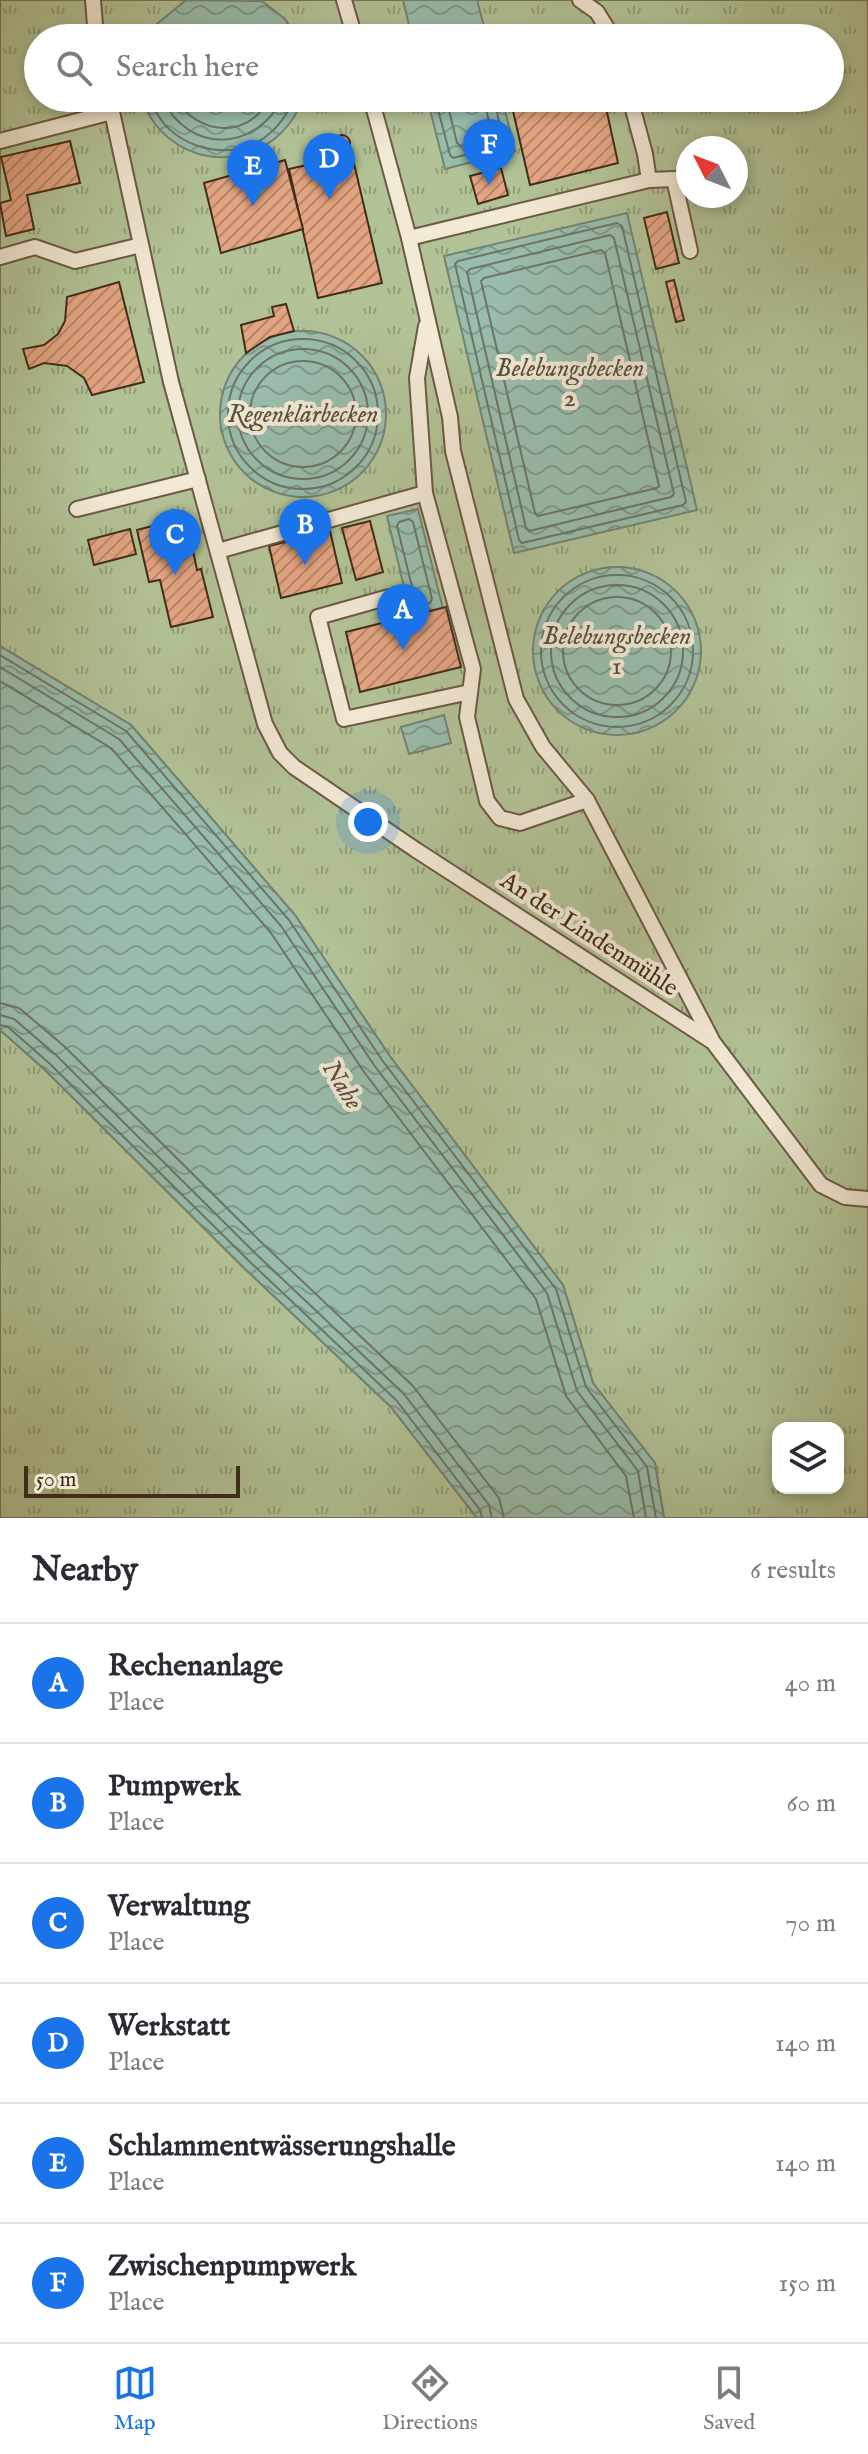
<!DOCTYPE html>
<html lang="en">
<head>
<meta charset="utf-8">
<style>
  body { margin:0; font-family:"IM FELL English",serif; background:#f2f2f3; color:#2b2b33 }
  .controls { position:absolute; right:24px; bottom:24px; display:grid; overflow:hidden; border-radius:16px; box-shadow:0 4px 12px #0003 }
  .controls button { width:72px; height:72px; display:grid; place-items:center; padding:0; border:0; border-bottom:2px solid #e1e1e2; background:#fff; color:#2b2b33; font:40px sans-serif }
  .compass { position:absolute; left:676px; top:136px; width:72px; height:72px; border-radius:50%; background:#fff; box-shadow:0 4px 12px #0003; rotate:312deg }
  .scale { position:absolute; left:24px; bottom:20px; width:216px; box-sizing:border-box; padding-left:8px; border:4px solid #412d1a; border-top:0; font-size:22px; line-height:28px; white-space:nowrap; color:#412d1a; -webkit-text-stroke:6px #f3ead6; paint-order:stroke }
  .you { position:absolute; left:368px; top:822px; width:28px; height:28px; margin:-20px; border:6px solid #fff; border-radius:50%; background:#1a73e8; box-shadow:0 0 0 12px #1a73e833 }
  .badge { display:grid; place-items:center; width:52px; height:52px; border-radius:50%; background:#1a73e8; color:#fff; font-size:26px; font-weight:700 }
  .pin { position:absolute; translate:-50% -66px; filter:drop-shadow(0 2px 4px #0008) }
  .pin::after { content:''; position:absolute; top:42px; width:28px; height:24px; background:inherit; clip-path:polygon(0 0,100% 0,50% 100%) }
  .list { margin:0; padding:0; list-style:none }
  h2 { display:flex; justify-content:space-between; align-items:center; height:104px; margin:0; padding:0 32px; font-size:34px }
  h2 small { font-size:26px; font-weight:400; color:#7c7c81 }
  .list li { display:grid; grid-template-columns:52px 1fr auto; gap:24px; align-items:center; box-sizing:border-box; height:120px; padding:0 32px; border-top:2px solid #e1e1e2 }
  .list b { display:block; font-size:30px; white-space:nowrap }
  .list p { margin:0; font-size:26px; white-space:nowrap; color:#7c7c81 }
  .list em { font-size:26px; font-style:normal; color:#7c7c81 }
  .icon { flex:none; width:44px; height:44px; fill:none; stroke:currentColor; stroke-width:2; stroke-linecap:round; stroke-linejoin:round }
  .map { position:relative; flex:none; width:868px; height:1518px; overflow:hidden }
  .search { position:absolute; background:#fff; box-shadow:0 4px 12px #0003; left:24px; right:24px; top:24px; height:88px; display:flex; align-items:center; gap:20px; box-sizing:border-box; padding:0 28px; border-radius:44px; color:#7c7c81; font-size:30px }
  .sheet { height:824px; background:#fff }
  nav { display:flex; justify-content:space-around; align-items:center; box-sizing:border-box; height:112px; border-top:2px solid #e1e1e2; background:#fff; font-size:22px; color:#7c7c81 }
  nav a { display:grid; justify-items:center; gap:4px }
  nav .on { color:#1a73e8 }
  .map>svg:first-child { display:block }
  .grass { fill:url(#grass-tufts); stroke:#7a7858; stroke-width:2; fill-rule:evenodd }
  .water { fill:url(#water-waves); stroke:#768372; stroke-width:2 }
  .lines { fill:none; stroke-linecap:round; stroke-linejoin:round }
  .shore { stroke:#6d7564; stroke-width:2 }
  .building { fill:url(#building-hatch); stroke:#412d1a; stroke-width:2 }
  .lane-casing { stroke:#6c5a44; stroke-width:18 }
  .lane { stroke:#f3ead6; stroke-width:14 }
  .labels { text-anchor:middle; dominant-baseline:central; stroke-width:8; stroke-linejoin:round; paint-order:stroke }
  .street-label { font-size:24px; fill:#412d1a; stroke:#f3ead6 }
  .water-label { font-size:26px; font-style:italic; fill:#57513f; stroke:#f3ead6 }
</style>
</head>
<body>
<div class="map">
<svg width="868" height="1518" viewBox="0 0 868 1518">
  <defs>
    <pattern id="grass-tufts" width="24" height="20" patternUnits="userSpaceOnUse" patternTransform="scale(2)"><rect width="24" height="20" fill="#b2c397"/><path d="M3 7l-1-3M5 7V3M7 7l1-3M15 17l-1-3M17 17v-4M19 17l1-3" fill="none" stroke="#929f7a"/></pattern>
    <pattern id="water-waves" width="16" height="10" patternUnits="userSpaceOnUse" patternTransform="scale(2)"><rect width="16" height="10" fill="#99bdad"/><path d="M0 5q4-4 8 0t8 0" fill="none" stroke="#7e9a8c"/></pattern>
    <pattern id="building-hatch" width="6" height="6" patternUnits="userSpaceOnUse" patternTransform="scale(2)"><rect width="6" height="6" fill="#e4a582"/><path d="M-1 1l2-2M0 6l6-6M5 7l2-2" fill="none" stroke="#ba876a"/></pattern>
  </defs>
  <rect width="100%" height="100%" fill="#ecdfc0"/>
  <filter id="stains"><feTurbulence type="fractalNoise" baseFrequency=".0025" numOctaves="4"/><feColorMatrix values="0 0 0 0 .2 0 0 0 0 .09 0 0 0 0 .02 0 0 0 .5 -.17"/></filter>
  <radialGradient id="worn" r=".72"><stop offset=".6" stop-color="#630" stop-opacity="0"/><stop offset="1" stop-color="#630" stop-opacity=".3"/></radialGradient>
  <g class="grass">
    <path d="M 0,0 L 868,0 L 868,1518 L 664,1518 L 655,1464 L 593,1383 L 563,1285 L 389,1055 L 295,915 L 131,725 L 0,646 ZM 38,38 L 830,38 L 830,98 L 38,98 ZM 688,148 L 736,148 L 736,196 L 688,196 ZM 778,1428 L 838,1428 L 838,1488 L 778,1488 Z"/>
    <path d="M 0,1030 L 43,1068 L 242,1266 L 391,1407 L 477,1518 L 0,1518 Z"/>
  </g>
  <g class="water">
    <path d="M 186,0 L 262,1 L 285,19 L 297,38 L 149,38 L 157,24 Z"/>
    <path d="M 403,0 L 477,0 L 487,38 L 412,38 Z"/>
    <path d="M 143,98 L 303,98 C 284,154 217,176 170,139 C 157,129 146,114 143,98 Z"/>
    <path d="M 427,98 L 502,98 L 515,151 L 445,169 Z"/>
    <path d="M 627,213 L 697,510 L 514,553 L 444,256 Z"/>
    <circle cx="303" cy="414" r="83"/>
    <path d="M 418,509 L 443,609 L 411,616 L 387,516 Z"/>
    <circle cx="617" cy="651" r="84"/>
    <path d="M 0,646 L 131,725 L 295,915 L 389,1055 L 563,1285 L 593,1383 L 655,1463 L 664,1518 L 477,1518 L 391,1407 L 242,1266 L 43,1068 L 0,1030 Z"/>
    <path d="M 444,715 L 451,743 L 409,754 L 401,727 Z"/>
  </g>
  <g class="lines">
    <g class="shore">
      <path d="M 151,98 C 162,145 226,165 264,138 C 279,127 287,114 295,98"/>
      <path d="M 162,98 C 189,155 255,152 283,98"/>
      <path d="M 175,98 C 198,136 248,140 270,98"/>
      <path d="M 435,98 L 450,155 L 453,158 L 504,145 L 494,98"/>
      <path d="M 446,98 L 457,143 L 461,146 L 492,137 L 484,98"/>
      <path d="M 617,223 L 622,226 L 686,502 L 683,505 L 522,543 L 519,540 L 455,264 L 458,261 Z"/>
      <path d="M 610,235 L 614,238 L 674,494 L 671,497 L 529,531 L 526,528 L 467,272 L 470,269 Z"/>
      <path d="M 601,250 L 605,253 L 659,486 L 657,488 L 538,516 L 535,513 L 481,281 L 484,278 Z"/>
      <circle cx="303" cy="414" r="75"/>
      <circle cx="303" cy="414" r="65"/>
      <circle cx="303" cy="414" r="53"/>
      <path d="M 409,519 L 413,522 L 432,599 L 430,603 L 420,606 L 416,603 L 397,526 L 399,522 Z"/>
      <circle cx="617" cy="651" r="76"/>
      <circle cx="617" cy="651" r="66"/>
      <circle cx="617" cy="651" r="54"/>
      <path d="M 0,655 L 126,731 L 289,920 L 382,1060 L 556,1289 L 586,1387 L 647,1467 L 656,1518"/>
      <path d="M 0,667 L 119,739 L 281,926 L 374,1065 L 547,1293 L 577,1391 L 638,1471 L 646,1518"/>
      <path d="M 0,681 L 111,748 L 271,933 L 364,1072 L 536,1299 L 566,1396 L 626,1476 L 634,1518"/>
      <path d="M 0,1003 L 19,1008 L 64,1046 L 263,1244 L 413,1386 L 499,1498 L 504,1518"/>
      <path d="M 0,1015 L 14,1019 L 56,1055 L 255,1253 L 404,1394 L 489,1505 L 492,1518"/>
      <path d="M 0,1025 L 8,1027 L 49,1063 L 248,1260 L 397,1401 L 480,1510 L 482,1518"/>
    </g>
  </g>
  <g class="building">
    <path d="M 510,98 L 604,98 L 618,163 L 530,185 Z"/>
    <circle cx="342" cy="143" r="8"/>
    <path d="M 70,141 L 80,183 L 27,195 L 34,229 L 6,236 L 0,203 L 11,200 L 1,157 Z"/>
    <path d="M 352,155 L 382,283 L 318,298 L 289,169 Z"/>
    <path d="M 285,160 L 303,229 L 221,253 L 204,183 Z"/>
    <path d="M 501,168 L 508,195 L 478,204 L 470,176 Z"/>
    <path d="M 667,212 L 679,263 L 656,269 L 644,218 Z"/>
    <path d="M 674,280 L 684,320 L 676,322 L 666,282 Z"/>
    <path d="M 119,282 L 144,382 L 92,395 L 84,378 L 67,366 L 44,363 L 29,369 L 23,349 L 44,345 L 58,334 L 65,321 L 67,297 Z"/>
    <path d="M 286,304 L 294,331 L 270,337 L 246,353 L 241,325 L 274,316 L 272,307 Z"/>
    <path d="M 186,517 L 197,570 L 201,569 L 213,617 L 171,627 L 160,580 L 149,582 L 137,530 Z"/>
    <path d="M 370,521 L 383,572 L 356,580 L 342,528 Z"/>
    <path d="M 130,529 L 136,554 L 94,565 L 88,540 Z"/>
    <path d="M 330,531 L 342,583 L 281,598 L 269,546 Z"/>
    <path d="M 446,607 L 461,667 L 360,692 L 346,632 Z"/>
  </g>
  <g class="lines">
    <defs>
      <g id="lane">
        <path d="M 93,0 L 96,38"/>
        <path d="M 344,0 L 355,38"/>
        <path d="M 580,0 L 597,12 L 613,38"/>
        <path d="M 109,98 L 171,382 L 265,724 L 280,753 L 294,767 L 416,850 L 713,1042 L 821,1185 L 845,1197 L 868,1199"/>
        <path d="M 371,98 L 409,238 L 450,417 L 453,451 L 516,699 L 543,747 L 587,800 L 711,1038"/>
        <path d="M 0,141 L 112,112"/>
        <path d="M 649,180 L 674,179 L 690,251"/>
        <path d="M 409,238 L 649,180 L 645,154 L 630,98"/>
        <path d="M 0,257 L 35,247 L 75,261 L 141,245"/>
        <path d="M 425,493 L 473,669 L 467,717 L 487,801 L 500,818 L 520,823 L 587,800"/>
        <path d="M 77,509 L 198,479"/>
        <path d="M 218,551 L 425,493 L 417,378 L 426,326"/>
        <path d="M 389,597 L 318,617 L 344,719 L 470,692"/>
      </g>
    </defs>
    <use href="#lane" class="lane-casing"/>
    <use href="#lane" class="lane"/>
  </g>
  <g class="labels">
    <g class="street-label">
      <text transform="translate(589 935) rotate(33)">An der Lindenmühle</text>
    </g>
    <g class="water-label">
      <text x="570" y="368">Belebungsbecken<tspan x="570" dy="30">2</tspan></text>
      <text x="303" y="414">Regenklärbecken</text>
      <text x="617" y="636">Belebungsbecken<tspan x="617" dy="30">1</tspan></text>
      <text transform="translate(342 1085) rotate(58)">Nahe</text>
    </g>
  </g>
  <rect width="100%" height="100%" filter="url(#stains)"/>
  <rect width="100%" height="100%" fill="url(#worn)"/>
</svg>
<div class="controls">
<button><svg class="icon" aria-label="layers" viewBox="0 0 24 24"><path d="M12 4l9 5-9 5-9-5zM3 14l9 5 9-5"/></svg></button>
</div>
<svg class="compass" viewBox="-18 -18 36 36"><path d="M0-13l5 13h-10z" fill="#e53935"/><path d="M0 13l5-13h-10z" fill="#7c7c81"/></svg>
<div class="scale">50 m</div>
<div class="you"></div>
<div class="pin badge" style="left:403px;top:650px">A</div>
<div class="pin badge" style="left:305px;top:565px">B</div>
<div class="pin badge" style="left:175px;top:575px">C</div>
<div class="pin badge" style="left:329px;top:199px">D</div>
<div class="pin badge" style="left:253px;top:206px">E</div>
<div class="pin badge" style="left:489px;top:185px">F</div>
<div class="search"><svg class="icon" aria-label="search" viewBox="0 0 24 24"><circle cx="10" cy="10" r="6"/><path d="M15 15l6 6"/></svg>Search here</div>
</div>
<section class="sheet">
<h2>Nearby<small>6 results</small></h2>
<ul class="list">
<li><span class="badge">A</span><div><b>Rechenanlage</b><p>Place</p></div><em>40 m</em></li>
<li><span class="badge">B</span><div><b>Pumpwerk</b><p>Place</p></div><em>60 m</em></li>
<li><span class="badge">C</span><div><b>Verwaltung</b><p>Place</p></div><em>70 m</em></li>
<li><span class="badge">D</span><div><b>Werkstatt</b><p>Place</p></div><em>140 m</em></li>
<li><span class="badge">E</span><div><b>Schlammentwässerungshalle</b><p>Place</p></div><em>140 m</em></li>
<li><span class="badge">F</span><div><b>Zwischenpumpwerk</b><p>Place</p></div><em>150 m</em></li>
</ul>
</section>
<nav>
<a class="on"><svg class="icon" aria-label="map" viewBox="0 0 24 24"><path d="M3 6l6-2 6 2 6-2v14l-6 2-6-2-6 2zM9 4v14M15 6v14"/></svg>Map</a>
<a><svg class="icon" aria-label="directions" viewBox="0 0 24 24"><path d="M12 3l9 9-9 9-9-9zM9 14v-3h6M13 9l2 2-2 2"/></svg>Directions</a>
<a><svg class="icon" aria-label="saved" viewBox="0 0 24 24"><path d="M7 4h10v16l-5-4-5 4z"/></svg>Saved</a>
</nav>
</body>
</html>
